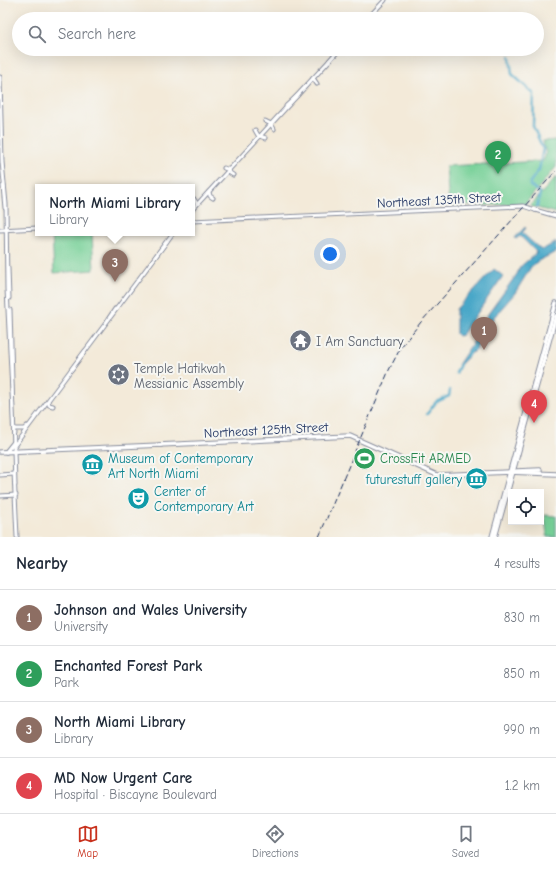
<!DOCTYPE html>
<html lang="en">
<head>
<meta charset="utf-8">
<style>
  body { margin:0; font-family:"Comic Neue",sans-serif; background:#f2f2f3; color:#1f2937 }
  .controls { position:absolute; right:12px; bottom:12px; display:grid; overflow:hidden; border-radius:0px; box-shadow:0 4px 16px #0002 }
  .controls button { width:36px; height:36px; display:grid; place-items:center; padding:0; border:0; border-bottom:1px solid #e0e1e3; background:#fff; color:#1f2937; font:20px sans-serif }
  .you { position:absolute; left:330px; top:254px; width:14px; height:14px; margin:-10px; border:3px solid #fff; border-radius:50%; background:#1a73e8; box-shadow:0 0 0 6px #1a73e833 }
  .badge { display:grid; place-items:center; width:26px; height:26px; border-radius:50%; background:#c8321e; color:#fff; font-size:13px; font-weight:700 }
  .pin { position:absolute; translate:-50% -33px; filter:drop-shadow(0 1px 2px #0008) }
  .pin::after { content:''; position:absolute; top:21px; width:14px; height:12px; background:inherit; clip-path:polygon(0 0,100% 0,50% 100%) }
  .popup { position:absolute; left:35px; top:184px; width:160px; height:52px; box-sizing:border-box; display:grid; place-content:center; border-radius:0px; background:#fff; filter:drop-shadow(0 1px 3px #0005); font-size:13px; white-space:nowrap; color:#747a83 }
  .popup b { font-size:15px; color:#1f2937 }
  .popup::after { content:''; position:absolute; left:50%; top:100%; margin-left:-8px; border:8px solid transparent; border-top-color:#fff }
  .list { margin:0; padding:0; list-style:none }
  h2 { display:flex; justify-content:space-between; align-items:center; height:52px; margin:0; padding:0 16px; font-size:17px }
  h2 small { font-size:13px; font-weight:400; color:#747a83 }
  .list li { display:grid; grid-template-columns:26px 1fr auto; gap:12px; align-items:center; box-sizing:border-box; height:56px; padding:0 16px; border-top:1px solid #e0e1e3 }
  .list b { display:block; font-size:15px; white-space:nowrap }
  .list p { margin:0; font-size:13px; white-space:nowrap; color:#747a83 }
  .list em { font-size:13px; font-style:normal; color:#747a83 }
  .icon { flex:none; width:22px; height:22px; fill:none; stroke:currentColor; stroke-width:2; stroke-linecap:round; stroke-linejoin:round }
  .map { position:relative; flex:none; width:556px; height:537px; overflow:hidden }
  .search { position:absolute; background:#fff; box-shadow:0 4px 16px #0002; left:12px; right:12px; top:12px; height:44px; display:flex; align-items:center; gap:10px; box-sizing:border-box; padding:0 14px; border-radius:22px; color:#747a83; font-size:15px }
  .sheet { height:276px; background:#fff }
  nav { display:flex; justify-content:space-around; align-items:center; box-sizing:border-box; height:56px; border-top:1px solid #e0e1e3; background:#fff; font-size:11px; color:#747a83 }
  nav a { display:grid; justify-items:center; gap:2px }
  nav .on { color:#c8321e }
  .map>svg:first-child { display:block }
  .green { fill:#76d097; stroke:#48807a }
  .water { fill:#49a7c8; stroke:#326b93 }
  .lines { fill:none; stroke-linecap:round; stroke-linejoin:round }
  .river { stroke:#49a7c8; stroke-width:2.5 }
  .secondary-casing { stroke:#878c9c; stroke-width:5 }
  .primary-casing { stroke:#878c9c; stroke-width:5.5 }
  .secondary { stroke:#fff; stroke-width:3 }
  .primary { stroke:#fff; stroke-width:3.5 }
  .rail { stroke:#1b2f5e; stroke-width:1; stroke-dasharray:6 3; stroke-linecap:butt }
  .labels { text-anchor:middle; dominant-baseline:central; stroke-width:4; stroke-linejoin:round; paint-order:stroke }
  .street-label { font-size:13px; fill:#1b2f5e; stroke:#f6f6f2 }
  .worship-label { font-size:13px; fill:#5b616d; stroke:#f6f6f2; text-anchor:start }
  .culture-label { font-size:13px; fill:#0d838f; stroke:#f6f6f2; text-anchor:start }
  .leisure-label { font-size:13px; fill:#27864d; stroke:#f6f6f2; text-anchor:start }
</style>
</head>
<body>
<div class="map">
<svg width="556" height="537" viewBox="0 0 556 537">
  <rect width="100%" height="100%" fill="#f6f6f2"/>
  <filter id="ink" filterUnits="userSpaceOnUse"><feTurbulence type="fractalNoise" baseFrequency=".025" numOctaves="2"/><feDisplacementMap in="SourceGraphic" scale="8" xChannelSelector="R" yChannelSelector="G"/><feConvolveMatrix kernelMatrix="1 2 1 2 8 2 1 2 1" color-interpolation-filters="sRGB"/></filter>
  <filter id="wash" filterUnits="userSpaceOnUse"><feTurbulence type="fractalNoise" baseFrequency=".012" numOctaves="4" result="noise"/><feDisplacementMap in="SourceGraphic" scale="16" xChannelSelector="R" yChannelSelector="G"/><feGaussianBlur stdDeviation="0.9" result="paint"/><feColorMatrix in="noise" values="0 0 0 0 0 0 0 0 0 0 0 0 0 0 0 0 0 1.4 0 .05"/><feComposite in="paint" operator="in"/></filter>
  <g filter="url(#wash)">
    <rect width="100%" height="100%" fill="#f3ead9"/>
    <g class="green">
      <path d="M 556,140 L 556,167 L 525,204 L 449,206 L 446,166 L 543,161 L 546,154 L 543,141 Z"/>
      <path d="M 556,177 L 556,213 L 530,206 Z"/>
      <path d="M 52,233 L 92,233 L 94,270 L 54,273 Z"/>
      <path d="M 545,515 L 556,516 L 556,537 L 547,537 Z"/>
    </g>
    <g class="water">
      <path d="M 525,227 L 526,228 L 522,233 L 540,249 L 542,250 L 556,242 L 556,252 L 538,261 L 531,267 L 515,293 L 494,317 L 476,349 L 459,366 L 458,365 L 475,339 L 488,314 L 517,274 L 520,267 L 535,254 L 535,252 L 537,253 L 520,236 L 516,239 L 515,238 Z"/>
      <path d="M 494,269 L 503,276 L 462,335 L 458,336 L 456,334 L 456,309 Z"/>
    </g>
    <g class="lines">
      <g class="river">
        <path d="M 510,51 L 511,49"/>
        <path d="M 510,57 L 512,74 L 534,94 L 533,126 L 543,149 L 539,170 L 530,182 L 530,186 L 540,192 L 539,199"/>
        <path d="M 537,207 L 538,202"/>
        <path d="M 456,373 L 460,364"/>
        <path d="M 427,414 L 436,402 L 449,396 L 450,390"/>
      </g>
    </g>
  </g>
  <g filter="url(#ink)">
    <g class="lines">
      <defs>
        <g id="secondary">
          <path d="M 367,19 L 385,0"/>
          <path d="M 329,61 L 336,53"/>
          <path d="M 0,77 L 2,162 L 6,204 L 7,289 L 14,433"/>
          <path d="M 313,78 L 317,84"/>
          <path d="M 286,106 L 298,95"/>
          <path d="M 265,121 L 271,124"/>
          <path d="M 271,124 L 274,129"/>
          <path d="M 255,130 L 259,137"/>
          <path d="M 260,136 L 266,138"/>
          <path d="M 224,168 L 229,170"/>
          <path d="M 229,169 L 230,173 L 233,175"/>
          <path d="M 3,186 L 5,208"/>
          <path d="M 209,192 L 210,196 L 213,198"/>
          <path d="M 194,199 L 197,204"/>
          <path d="M 192,210 L 340,49"/>
          <path d="M 535,210 L 556,216"/>
          <path d="M 192,221 L 523,206 L 535,210"/>
          <path d="M 0,230 L 38,228"/>
          <path d="M 150,264 L 167,241"/>
          <path d="M 8,268 L 9,298"/>
          <path d="M 10,310 L 15,485"/>
          <path d="M 107,321 L 115,309"/>
          <path d="M 71,370 L 173,233"/>
          <path d="M 48,401 L 49,405 L 53,406"/>
          <path d="M 14,429 L 24,429 L 27,426"/>
          <path d="M 14,446 L 85,351"/>
          <path d="M 14,472 L 17,537"/>
          <path d="M 0,475 L 14,474"/>
          <path d="M 0,496 L 16,495"/>
        </g>
        <g id="primary">
          <path d="M 159,445 L 350,436 L 437,475 L 510,472 L 556,474"/>
          <path d="M 0,452 L 161,445"/>
          <path d="M 6,452 L 14,442"/>
          <path d="M 513,472 L 517,471 L 540,470"/>
          <path d="M 492,537 L 556,303"/>
          <path d="M 495,537 L 556,316"/>
        </g>
      </defs>
      <use href="#secondary" class="secondary-casing"/>
      <use href="#primary" class="primary-casing"/>
      <use href="#secondary" class="secondary"/>
      <use href="#primary" class="primary"/>
      <path class="rail" d="M 319,537 L 389,370 L 401,347 L 421,322 L 556,171"/>
    </g>
  </g>
  <defs>
    <symbol id="temple-disc" viewBox="-11 -11 22 22"><circle r="9.5" fill="#6b7280" stroke="#f6f6f2"/><path d="M0-6L5-2H3V0L6.5 2.5H4V6H1.5V3h-3V6H-4V2.5H-6.5L-3 0V-2H-5Z" fill="#fff"/></symbol>
    <symbol id="synagogue-disc" viewBox="-11 -11 22 22"><circle r="9.5" fill="#6b7280" stroke="#f6f6f2"/><path d="M0-6.5L5.6 3.2H-5.6ZM0 6.5L5.6-3.2H-5.6Z" fill="#fff"/></symbol>
    <symbol id="stadium-disc" viewBox="-11 -11 22 22"><circle r="9.5" fill="#2e9e5b" stroke="#f6f6f2"/><path d="M0-5a6.5 5 0 1 0 0 10a6.5 5 0 1 0 0-10ZM-3.5-1.8h7v3.6h-7Z" fill="#fff"/></symbol>
    <symbol id="museum-disc" viewBox="-11 -11 22 22"><circle r="9.5" fill="#0f9aa8" stroke="#f6f6f2"/><path d="M0-6L6-3V-2H-6V-3ZM-5-1h2V3h-2ZM-1-1h2V3h-2ZM3-1h2V3H3ZM-6 4H6V6H-6Z" fill="#fff"/></symbol>
    <symbol id="theatre-disc" viewBox="-11 -11 22 22"><circle r="9.5" fill="#0f9aa8" stroke="#f6f6f2"/><path d="M-5-5.5Q0-4 5-5.5V0Q5 5 0 6Q-5 5-5 0ZM-3.3-2.5H-1v1.5H-3.3ZM1-2.5H3.3v1.5H1ZM-2.8 1Q0 5.5 2.8 1Z" fill="#fff"/></symbol>
  </defs>
  <g fill-rule="evenodd">
    <use href="#temple-disc" x="288" y="328" width="25" height="25"/>
    <use href="#synagogue-disc" x="106" y="362" width="25" height="25"/>
    <use href="#stadium-disc" x="352" y="446" width="25" height="25"/>
    <use href="#museum-disc" x="80" y="452" width="25" height="25"/>
    <use href="#museum-disc" x="464" y="466" width="25" height="25"/>
    <use href="#theatre-disc" x="126" y="486" width="25" height="25"/>
  </g>
  <g class="labels">
    <g class="street-label">
      <text transform="translate(439 200) rotate(-3)">Northeast 135th Street</text>
      <text transform="translate(266 430) rotate(-3)">Northeast 125th Street</text>
    </g>
    <g class="worship-label">
      <text x="316" y="341">I Am Sanctuary</text>
      <text x="134" y="368">Temple Hatikvah<tspan x="134" dy="15">Messianic Assembly</tspan></text>
    </g>
    <g class="culture-label">
      <text x="108" y="458">Museum of Contemporary<tspan x="108" dy="15">Art North Miami</tspan></text>
      <text x="462" y="479" text-anchor="end">futurestuff gallery</text>
      <text x="154" y="491">Center of<tspan x="154" dy="15">Contemporary Art</tspan></text>
    </g>
    <g class="leisure-label">
      <text x="380" y="458">CrossFit ARMED</text>
    </g>
  </g>
</svg>
<div class="controls">
<button><svg class="icon" aria-label="locate" viewBox="0 0 24 24"><circle cx="12" cy="12" r="6"/><path d="M12 2v4M12 18v4M2 12h4M18 12h4"/></svg></button>
</div>
<div class="you"></div>
<div class="pin badge" style="left:484px;top:350px;background:#8d6e63">1</div>
<div class="pin badge" style="left:498px;top:174px;background:#2e9e5b">2</div>
<div class="pin badge" style="left:115px;top:282px;background:#8d6e63">3</div>
<div class="popup"><b>North Miami Library</b>Library</div>
<div class="pin badge" style="left:534px;top:423px;background:#e0444e">4</div>
<div class="search"><svg class="icon" aria-label="search" viewBox="0 0 24 24"><circle cx="10" cy="10" r="6"/><path d="M15 15l6 6"/></svg>Search here</div>
</div>
<section class="sheet">
<h2>Nearby<small>4 results</small></h2>
<ul class="list">
<li><span class="badge" style="background:#8d6e63">1</span><div><b>Johnson and Wales University</b><p>University</p></div><em>830 m</em></li>
<li><span class="badge" style="background:#2e9e5b">2</span><div><b>Enchanted Forest Park</b><p>Park</p></div><em>850 m</em></li>
<li><span class="badge" style="background:#8d6e63">3</span><div><b>North Miami Library</b><p>Library</p></div><em>990 m</em></li>
<li><span class="badge" style="background:#e0444e">4</span><div><b>MD Now Urgent Care</b><p>Hospital · Biscayne Boulevard</p></div><em>1.2 km</em></li>
</ul>
</section>
<nav>
<a class="on"><svg class="icon" aria-label="map" viewBox="0 0 24 24"><path d="M3 6l6-2 6 2 6-2v14l-6 2-6-2-6 2zM9 4v14M15 6v14"/></svg>Map</a>
<a><svg class="icon" aria-label="directions" viewBox="0 0 24 24"><path d="M12 3l9 9-9 9-9-9zM9 14v-3h6M13 9l2 2-2 2"/></svg>Directions</a>
<a><svg class="icon" aria-label="saved" viewBox="0 0 24 24"><path d="M7 4h10v16l-5-4-5 4z"/></svg>Saved</a>
</nav>
</body>
</html>
